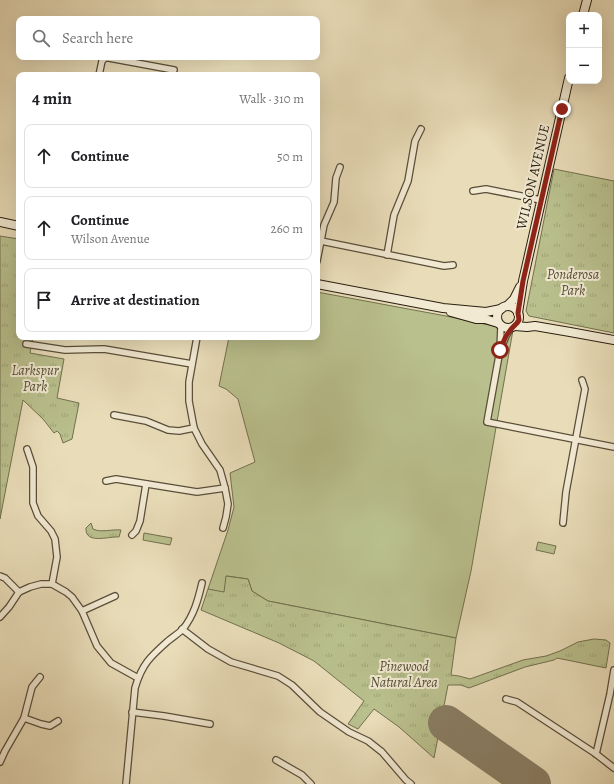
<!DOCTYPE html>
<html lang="en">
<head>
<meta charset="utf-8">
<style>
  body { margin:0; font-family:Alegreya,serif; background:#f6f6f6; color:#202124 }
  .controls { position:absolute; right:12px; top:12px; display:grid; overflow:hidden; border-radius:8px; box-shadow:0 4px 16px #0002 }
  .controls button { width:36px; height:36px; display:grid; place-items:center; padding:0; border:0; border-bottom:1px solid #e0e0e0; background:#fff; color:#202124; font:20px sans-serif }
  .stop { position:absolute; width:12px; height:12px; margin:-9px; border:3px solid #8f2418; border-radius:50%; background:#fff }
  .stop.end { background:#8f2418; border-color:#fff; box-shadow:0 1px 4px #0008 }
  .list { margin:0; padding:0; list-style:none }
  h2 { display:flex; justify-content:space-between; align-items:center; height:52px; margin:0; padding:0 16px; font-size:17px }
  h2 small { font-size:13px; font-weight:400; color:#757577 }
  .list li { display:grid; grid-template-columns:26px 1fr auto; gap:12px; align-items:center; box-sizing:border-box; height:64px; margin:0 8px 8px; padding:0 8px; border:1px solid #e0e0e0; border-radius:8px }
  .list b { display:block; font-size:15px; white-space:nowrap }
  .list p { margin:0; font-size:13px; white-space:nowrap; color:#757577 }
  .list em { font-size:13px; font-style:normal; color:#757577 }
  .icon { flex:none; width:22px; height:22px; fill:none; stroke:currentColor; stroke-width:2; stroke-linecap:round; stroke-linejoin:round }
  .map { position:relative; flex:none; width:614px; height:784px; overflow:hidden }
  .search { position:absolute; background:#fff; box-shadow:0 4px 16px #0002; left:16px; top:16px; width:304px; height:44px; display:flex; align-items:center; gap:10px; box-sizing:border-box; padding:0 14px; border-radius:8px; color:#757577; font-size:15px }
  .panel { position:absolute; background:#fff; box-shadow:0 4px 16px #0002; left:16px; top:72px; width:304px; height:268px; border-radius:8px }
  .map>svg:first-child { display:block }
  .grass { fill:#b9c08d; stroke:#72704e }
  .park { fill:url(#park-tufts); stroke:#72704e }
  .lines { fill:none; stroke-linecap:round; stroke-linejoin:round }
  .runway { stroke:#8a7e64; stroke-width:36 }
  .street-casing { stroke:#5a4e3a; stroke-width:8 }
  .secondary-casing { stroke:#2a1f10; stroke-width:10 }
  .street { stroke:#f1e9d2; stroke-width:5.5 }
  .secondary { stroke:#f1e9d2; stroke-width:8 }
  .route { stroke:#8f2418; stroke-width:5 }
  .labels { text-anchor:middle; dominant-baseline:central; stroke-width:4; stroke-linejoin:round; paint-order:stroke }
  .street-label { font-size:14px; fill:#2a1f10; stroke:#f1e9d2 }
  .park-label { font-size:14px; font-style:italic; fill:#554f36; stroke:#f1e9d2 }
</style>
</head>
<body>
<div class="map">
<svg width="614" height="784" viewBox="0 0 614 784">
  <defs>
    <pattern id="park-tufts" width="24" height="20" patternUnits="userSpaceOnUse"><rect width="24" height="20" fill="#b9c08d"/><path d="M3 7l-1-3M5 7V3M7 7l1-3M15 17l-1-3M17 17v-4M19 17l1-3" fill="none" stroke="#9fa579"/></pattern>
  </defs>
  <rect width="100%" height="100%" fill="#e9ddb9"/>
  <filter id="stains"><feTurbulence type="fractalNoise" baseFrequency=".005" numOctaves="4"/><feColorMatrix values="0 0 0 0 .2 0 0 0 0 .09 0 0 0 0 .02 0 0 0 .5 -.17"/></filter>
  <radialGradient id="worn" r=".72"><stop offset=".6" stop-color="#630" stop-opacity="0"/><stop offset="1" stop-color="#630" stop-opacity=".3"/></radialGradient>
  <g class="grass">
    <path d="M 317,292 L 446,316 L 513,330 L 471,571 L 456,638 L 268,601 L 252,591 L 248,579 L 227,576 L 224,593 L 208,589 L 228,530 L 234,507 L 230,473 L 255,462 L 238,399 L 226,389 L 219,386 L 229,337 L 317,337 Z"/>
    <path d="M 538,542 L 556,546 L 554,554 L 536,550 Z"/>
  </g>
  <g class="park">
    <path d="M 554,169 L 614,181 L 614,333 L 529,316 L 526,311 Z"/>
    <path d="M 0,236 L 19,239 L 19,337 L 33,337 L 30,353 L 64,359 L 57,398 L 79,403 L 72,439 L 63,443 L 60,434 L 57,431 L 54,433 L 43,419 L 23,400 L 0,519 Z"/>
    <path d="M 91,523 L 93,529 C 101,533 112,529 121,530 L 119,537 C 109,536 85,545 86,528 Z"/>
    <path d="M 144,533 L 172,538 L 170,545 L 143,540 Z"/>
    <path d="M 226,576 L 248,579 L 252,591 L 268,601 L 456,638 L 451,675 L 459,676 L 470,679 L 523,660 L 546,656 L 560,651 L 578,642 L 594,639 L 606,640 L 610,643 L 606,668 L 557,658 L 554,660 L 525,667 L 469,688 L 461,685 L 448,685 L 434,758 L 399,727 L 374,709 L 358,729 L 348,724 L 364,701 L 314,661 L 279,643 L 201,610 L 208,589 L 224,592 Z"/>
  </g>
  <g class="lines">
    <path class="runway" d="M 446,723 L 533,784"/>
    <defs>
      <g id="street">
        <path d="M 99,75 L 102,61 L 105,58 L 109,58 L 174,70"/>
        <path d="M 473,191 L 486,189 L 541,200"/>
        <path d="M 321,241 L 444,266 L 453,265"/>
        <path d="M 387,255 L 394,215 L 408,181 L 415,141 L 421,129"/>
        <path d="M 317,261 L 324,225 L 334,202 L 336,178 L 340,167"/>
        <path d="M 501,326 L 500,350 L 487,422 L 614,447"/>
        <path d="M 197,337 L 189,382 L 189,401 L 194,428 L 202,444 L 220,470 L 225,488 L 228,504 L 226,517 L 223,528"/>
        <path d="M 26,344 L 65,350 L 104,349 L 192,364"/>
        <path d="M 502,346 L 506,336 L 511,328"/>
        <path d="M 114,415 L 146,421 L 168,430 L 179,431 L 194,428"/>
        <path d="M 27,449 L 33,467 L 33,503 L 38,516 L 51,531 L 55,539 L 57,557 L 52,584"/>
        <path d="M 106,481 L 116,479 L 197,492 L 225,488"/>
        <path d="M 563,523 L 566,492 L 585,389 L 582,380"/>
        <path d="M 132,535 L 136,531 L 140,521 L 146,484"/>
        <path d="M 0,576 L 5,578 L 19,592"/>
        <path d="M 82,611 L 115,596"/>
        <path d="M 0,617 L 9,607 L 19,592 L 30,587 L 41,584 L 52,584 L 66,592 L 72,597 L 82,611 L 97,646 L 111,663 L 138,678"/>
        <path d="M 182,629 L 208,649 L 231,662 L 278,676 L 292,685 L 320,712 L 349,732 L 368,741 L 382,752 L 406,780 L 411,784"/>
        <path d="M 506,699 L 517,702 L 596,754 L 614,768"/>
        <path d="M 132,712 L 164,716 L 210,724"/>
        <path d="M 24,718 L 41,724 L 50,726 L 58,721"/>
        <path d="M 596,754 L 610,694 L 614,670"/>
        <path d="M 276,760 L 302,775 L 311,784"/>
        <path d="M 0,762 L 5,751 L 24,718 L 32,687 L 40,677"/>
        <path d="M 126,784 L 135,688 C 142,664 150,657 168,641 C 173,637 179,633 183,629 C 194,615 198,600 202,583"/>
      </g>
      <g id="secondary">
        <path d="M 583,15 L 587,0"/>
        <path d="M 0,222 L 19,226"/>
        <path d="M 317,284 L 443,308 L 486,312 L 501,309"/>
        <path d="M 507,306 L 514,299 L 520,287"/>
        <circle cx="508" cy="317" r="11"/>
        <path d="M 451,312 L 476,319 L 485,319 L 498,323"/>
        <path d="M 518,313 L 523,281 L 569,78"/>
        <path d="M 515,326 L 527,327 L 535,326 L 570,332 L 614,340"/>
      </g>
    </defs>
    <use href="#street" class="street-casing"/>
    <use href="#secondary" class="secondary-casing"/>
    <use href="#street" class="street"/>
    <use href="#secondary" class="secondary"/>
  </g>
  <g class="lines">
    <path class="route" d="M 500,350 L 506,336 L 512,328 L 517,323 L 519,320 L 518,313 L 523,281 L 562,109"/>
  </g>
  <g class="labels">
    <g class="street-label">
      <text transform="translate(533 177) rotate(-77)">WILSON AVENUE</text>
    </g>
    <g class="park-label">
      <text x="573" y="274">Ponderosa<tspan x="573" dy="16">Park</tspan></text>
      <text x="35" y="370">Larkspur<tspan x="35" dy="16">Park</tspan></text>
      <text x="404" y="666">Pinewood<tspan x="404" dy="16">Natural Area</tspan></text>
    </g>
  </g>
  <rect width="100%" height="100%" filter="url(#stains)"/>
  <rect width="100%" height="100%" fill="url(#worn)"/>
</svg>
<div class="controls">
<button>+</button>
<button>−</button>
</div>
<div class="stop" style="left:500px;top:350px"></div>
<div class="stop end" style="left:562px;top:109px"></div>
<div class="search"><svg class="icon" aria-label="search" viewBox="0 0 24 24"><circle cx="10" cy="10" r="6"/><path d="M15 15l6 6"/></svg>Search here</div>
<section class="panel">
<h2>4 min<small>Walk · 310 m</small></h2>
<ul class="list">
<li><svg class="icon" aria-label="ahead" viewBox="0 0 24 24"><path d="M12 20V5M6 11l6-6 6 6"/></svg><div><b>Continue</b></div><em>50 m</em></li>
<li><svg class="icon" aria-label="ahead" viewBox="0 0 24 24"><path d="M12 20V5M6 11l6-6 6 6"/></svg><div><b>Continue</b><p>Wilson Avenue</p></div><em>260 m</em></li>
<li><svg class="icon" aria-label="arrive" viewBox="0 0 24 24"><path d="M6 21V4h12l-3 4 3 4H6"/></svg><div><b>Arrive at destination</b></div></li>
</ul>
</section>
</div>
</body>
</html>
